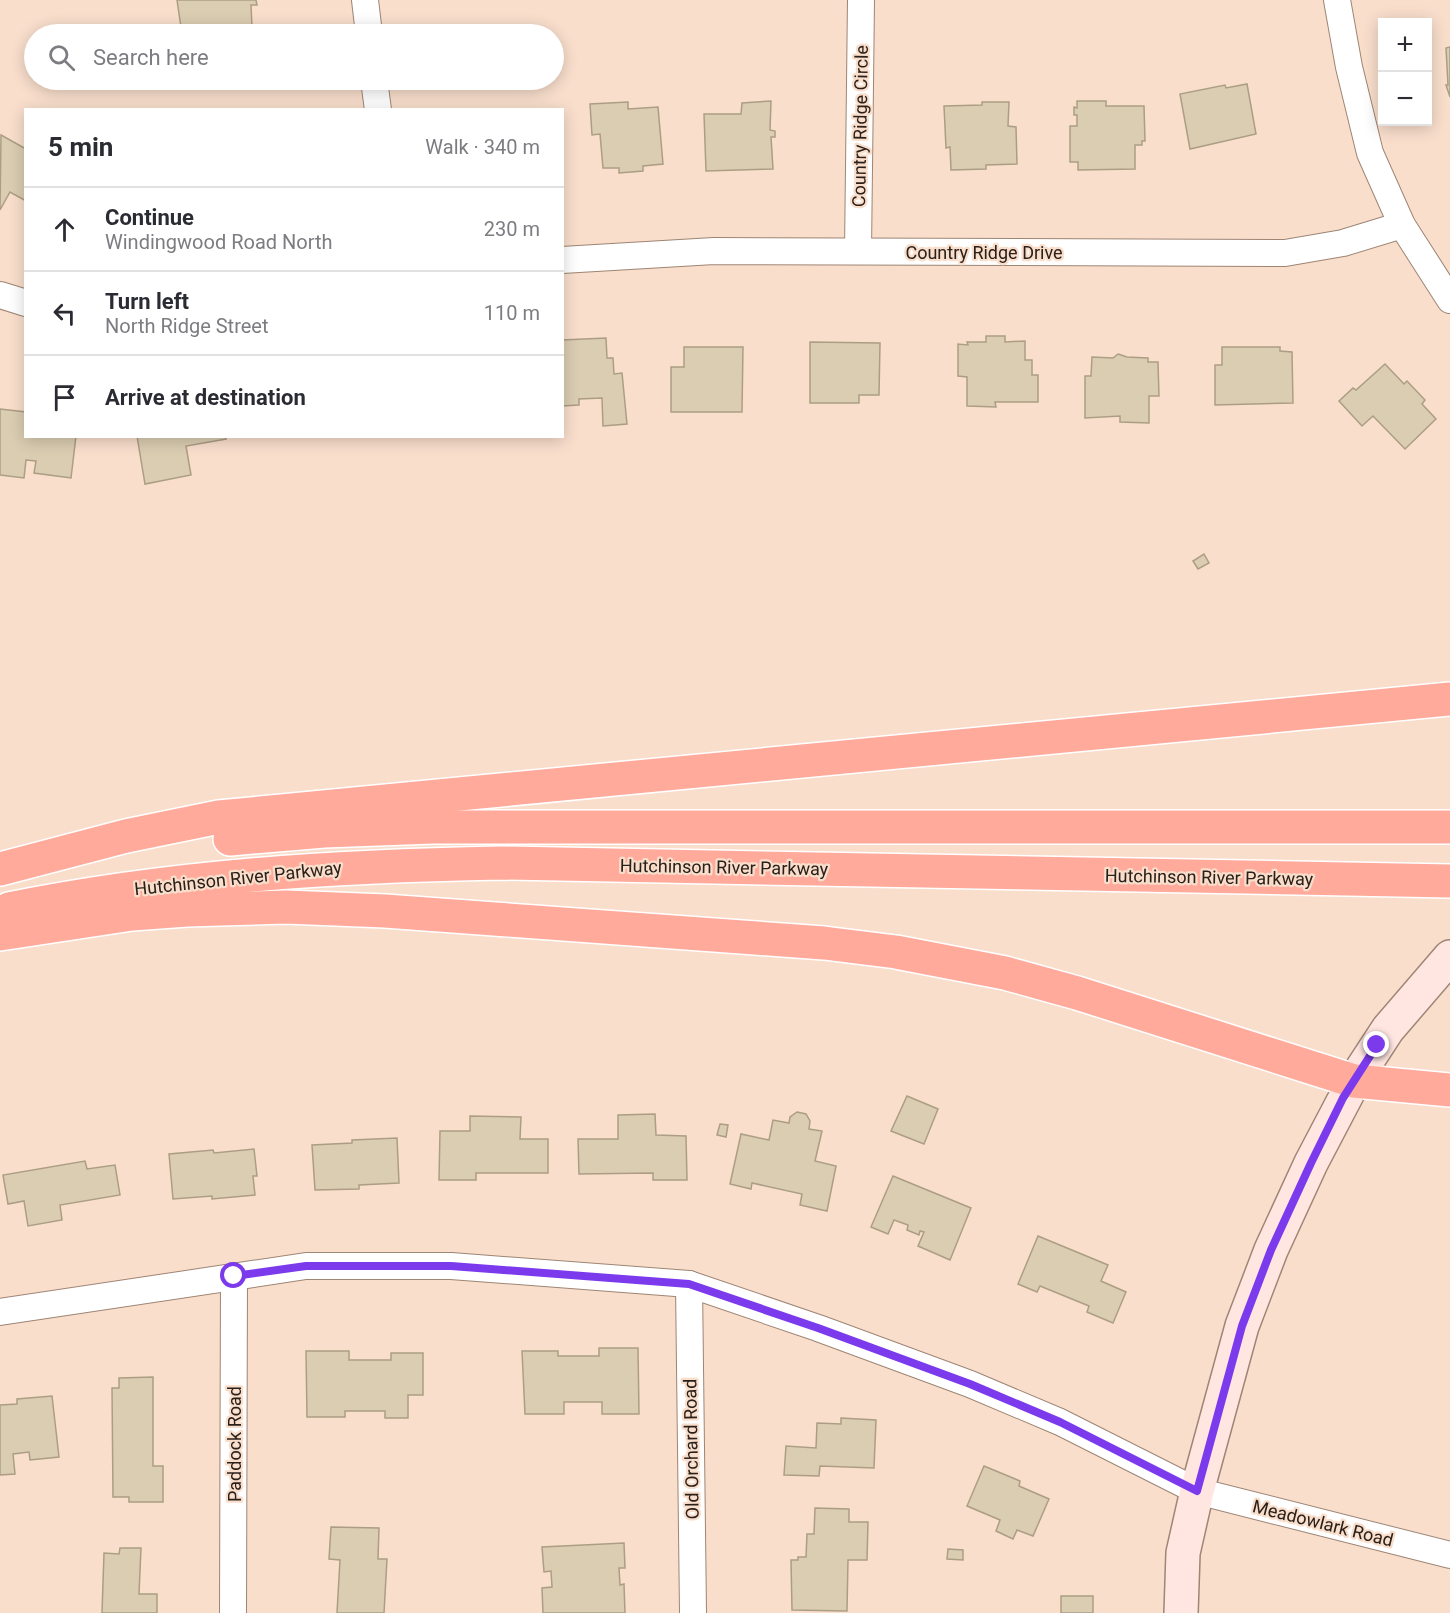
<!DOCTYPE html>
<html lang="en">
<head>
<meta charset="utf-8">
<style>
  body { margin:0; font-family:Roboto,sans-serif; background:#f7f7f7; color:#2b2b33 }
  .controls { position:absolute; right:18px; top:18px; display:grid; overflow:hidden; border-radius:0px; box-shadow:0 3px 15px #0003 }
  .controls button { width:54px; height:54px; display:grid; place-items:center; padding:0; border:0; border-bottom:2px solid #e1e1e2; background:#fff; color:#2b2b33; font:30px sans-serif }
  .stop { position:absolute; width:18px; height:18px; margin:-14px; border:4px solid #7c3aed; border-radius:50%; background:#fff }
  .stop.end { background:#7c3aed; border-color:#fff; box-shadow:0 2px 6px #0008 }
  .list { margin:0; padding:0; list-style:none }
  h2 { display:flex; justify-content:space-between; align-items:center; height:78px; margin:0; padding:0 24px; font-size:26px }
  h2 small { font-size:20px; font-weight:400; color:#7c7c81 }
  .list li { display:grid; grid-template-columns:39px 1fr auto; gap:18px; align-items:center; box-sizing:border-box; height:84px; padding:0 24px; border-top:2px solid #e1e1e2 }
  .list b { display:block; font-size:22px; white-space:nowrap }
  .list p { margin:0; font-size:20px; white-space:nowrap; color:#7c7c81 }
  .list em { font-size:20px; font-style:normal; color:#7c7c81 }
  .icon { flex:none; width:33px; height:33px; fill:none; stroke:currentColor; stroke-width:2; stroke-linecap:round; stroke-linejoin:round }
  .map { position:relative; flex:none; width:1450px; height:1613px; overflow:hidden }
  .search { position:absolute; background:#fff; box-shadow:0 3px 15px #0003; left:24px; top:24px; width:540px; height:66px; display:flex; align-items:center; gap:15px; box-sizing:border-box; padding:0 21px; border-radius:33px; color:#7c7c81; font-size:22px }
  .panel { position:absolute; background:#fff; box-shadow:0 3px 15px #0003; left:24px; top:108px; width:540px; height:330px; border-radius:0px }
  .map>svg:first-child { display:block }
  .building { fill:#dbcdb2; stroke:#ac9e84; stroke-width:1.5 }
  .lines { fill:none; stroke-linecap:round; stroke-linejoin:round }
  .street-casing { stroke:#9e8574; stroke-width:28 }
  .secondary-casing { stroke:#9e8574; stroke-width:36 }
  .highway-casing { stroke:#fff; stroke-width:36 }
  .street { stroke:#fff; stroke-width:26 }
  .secondary { stroke:#ffe6e1; stroke-width:33 }
  .highway { stroke:#ffaa9b; stroke-width:33 }
  .route { stroke:#7c3aed; stroke-width:8 }
  .labels { text-anchor:middle; dominant-baseline:central; stroke-width:4.5; stroke-linejoin:round; paint-order:stroke }
  .street-label { font-size:18px; fill:#2a2019; stroke:#f9decc }
</style>
</head>
<body>
<div class="map">
<svg width="1450" height="1613" viewBox="0 0 1450 1613">
  <rect width="100%" height="100%" fill="#f9decc"/>
  <g class="building">
    <path d="M 177,0 L 256,0 L 257,5 L 251,5 L 252,27 L 239,29 L 236,34 L 182,34 Z"/>
    <path d="M 1450,47 L 1450,97 L 1446,85 L 1448,85 L 1446,48 Z"/>
    <path d="M 1247,84 L 1256,134 L 1190,149 L 1180,94 L 1225,85 L 1226,88 Z"/>
    <path d="M 771,101 L 770,130 L 775,131 L 775,137 L 771,137 L 773,169 L 706,171 L 704,114 L 741,114 L 742,103 Z"/>
    <path d="M 1077,101 L 1106,101 L 1106,106 L 1144,106 L 1145,141 L 1142,141 L 1142,145 L 1135,145 L 1135,169 L 1078,170 L 1078,162 L 1070,162 L 1070,126 L 1077,126 L 1077,115 L 1074,115 L 1074,107 L 1077,108 Z"/>
    <path d="M 628,102 L 628,109 L 658,107 L 663,164 L 643,166 L 643,171 L 619,173 L 619,168 L 603,168 L 600,134 L 592,135 L 590,104 Z"/>
    <path d="M 982,102 L 1009,102 L 1008,126 L 1016,127 L 1017,164 L 986,165 L 986,169 L 951,170 L 950,147 L 946,148 L 944,106 L 982,105 Z"/>
    <path d="M 1,135 L 26,149 L 26,201 L 10,192 L 0,210 Z"/>
    <path d="M 986,336 L 1005,336 L 1005,342 L 1025,341 L 1025,360 L 1032,360 L 1032,375 L 1038,375 L 1038,402 L 995,402 L 996,407 L 967,406 L 967,377 L 958,376 L 958,344 L 968,345 L 967,342 L 986,342 Z"/>
    <path d="M 606,338 L 607,358 L 613,358 L 614,374 L 622,373 L 627,424 L 603,426 L 602,398 L 579,399 L 579,405 L 562,406 L 562,340 Z"/>
    <path d="M 810,342 L 880,343 L 879,395 L 859,395 L 859,403 L 810,403 Z"/>
    <path d="M 684,347 L 743,347 L 742,412 L 671,412 L 671,367 L 684,367 Z"/>
    <path d="M 1222,347 L 1280,347 L 1280,351 L 1292,352 L 1293,403 L 1215,405 L 1215,365 L 1222,365 Z"/>
    <path d="M 1118,354 L 1127,357 L 1148,358 L 1148,362 L 1158,362 L 1159,396 L 1149,396 L 1149,423 L 1120,422 L 1120,416 L 1085,418 L 1085,376 L 1091,376 L 1092,357 L 1113,358 Z"/>
    <path d="M 1385,364 L 1404,384 L 1407,381 L 1425,400 L 1422,404 L 1436,419 L 1405,449 L 1373,416 L 1362,426 L 1339,401 L 1353,388 L 1356,390 Z"/>
    <path d="M 0,409 L 26,412 L 26,436 L 76,436 L 71,478 L 34,473 L 36,461 L 26,460 L 24,478 L 0,475 Z"/>
    <path d="M 137,436 L 226,436 L 226,439 L 186,446 L 191,475 L 145,484 Z"/>
    <path d="M 1204,554 L 1209,563 L 1198,569 L 1193,561 Z"/>
    <path d="M 907,1096 L 938,1109 L 924,1144 L 891,1131 Z"/>
    <path d="M 797,1112 L 806,1114 L 810,1121 L 809,1129 L 822,1131 L 815,1161 L 836,1166 L 827,1211 L 800,1205 L 802,1194 L 752,1183 L 751,1189 L 730,1184 L 741,1134 L 769,1140 L 773,1120 L 789,1123 L 790,1117 Z"/>
    <path d="M 655,1114 L 656,1135 L 686,1136 L 687,1180 L 653,1180 L 653,1173 L 579,1174 L 578,1139 L 618,1139 L 618,1115 Z"/>
    <path d="M 470,1116 L 521,1117 L 520,1139 L 548,1139 L 548,1173 L 476,1173 L 476,1180 L 439,1180 L 440,1131 L 470,1131 Z"/>
    <path d="M 720,1124 L 728,1125 L 726,1137 L 717,1135 Z"/>
    <path d="M 397,1138 L 399,1183 L 359,1185 L 359,1189 L 315,1190 L 312,1145 L 352,1143 L 352,1140 Z"/>
    <path d="M 254,1149 L 257,1176 L 253,1176 L 255,1195 L 212,1199 L 212,1196 L 173,1199 L 169,1154 L 213,1150 L 214,1153 Z"/>
    <path d="M 85,1161 L 87,1169 L 115,1165 L 120,1195 L 60,1205 L 62,1220 L 28,1226 L 24,1201 L 8,1204 L 3,1175 Z"/>
    <path d="M 893,1176 L 971,1208 L 950,1260 L 918,1246 L 924,1232 L 920,1231 L 919,1235 L 907,1230 L 908,1225 L 894,1220 L 888,1234 L 871,1227 Z"/>
    <path d="M 1038,1236 L 1108,1265 L 1101,1281 L 1126,1292 L 1113,1323 L 1087,1312 L 1089,1306 L 1040,1286 L 1037,1292 L 1018,1284 Z"/>
    <path d="M 599,1348 L 638,1348 L 639,1414 L 602,1414 L 602,1402 L 564,1402 L 564,1414 L 525,1414 L 522,1351 L 558,1351 L 558,1356 L 599,1356 Z"/>
    <path d="M 306,1351 L 349,1351 L 349,1360 L 391,1360 L 391,1353 L 423,1353 L 423,1395 L 408,1395 L 408,1418 L 385,1418 L 385,1411 L 345,1411 L 345,1417 L 307,1417 Z"/>
    <path d="M 153,1377 L 153,1466 L 163,1466 L 163,1502 L 129,1502 L 129,1497 L 113,1497 L 112,1388 L 119,1388 L 119,1378 Z"/>
    <path d="M 52,1396 L 59,1457 L 30,1460 L 29,1452 L 13,1454 L 15,1474 L 0,1475 L 0,1405 L 17,1404 L 17,1399 Z"/>
    <path d="M 841,1418 L 876,1420 L 874,1468 L 820,1466 L 819,1476 L 784,1475 L 786,1446 L 816,1448 L 817,1423 L 841,1424 Z"/>
    <path d="M 984,1466 L 1020,1481 L 1019,1486 L 1049,1499 L 1033,1536 L 1017,1530 L 1013,1539 L 996,1531 L 1000,1520 L 967,1506 Z"/>
    <path d="M 815,1508 L 849,1509 L 849,1522 L 868,1522 L 867,1560 L 848,1560 L 847,1611 L 792,1610 L 791,1560 L 798,1560 L 798,1557 L 806,1557 L 807,1534 L 814,1534 Z"/>
    <path d="M 331,1527 L 379,1528 L 378,1559 L 387,1559 L 384,1613 L 337,1613 L 340,1560 L 329,1559 Z"/>
    <path d="M 624,1543 L 625,1568 L 619,1568 L 620,1585 L 624,1584 L 625,1613 L 543,1613 L 542,1588 L 552,1587 L 551,1571 L 544,1572 L 542,1547 Z"/>
    <path d="M 120,1548 L 141,1548 L 139,1594 L 157,1594 L 157,1613 L 102,1613 L 104,1553 L 119,1554 Z"/>
    <path d="M 948,1549 L 963,1550 L 963,1560 L 947,1559 Z"/>
    <rect x="1061" y="1596" width="32" height="17"/>
  </g>
  <g class="lines">
    <defs>
      <g id="street">
        <path d="M 365,0 L 369,34"/>
        <path d="M 1337,0 L 1349,67 L 1370,153 L 1402,225 L 1450,300"/>
        <path d="M 374,80 L 378,110"/>
        <path d="M 858,251 L 861,0"/>
        <path d="M 562,260 L 714,251 L 1285,253 L 1343,243 L 1402,225"/>
        <path d="M 0,295 L 26,303"/>
        <path d="M 689,1284 L 693,1613"/>
        <path d="M 0,1312 L 306,1266 L 451,1266 L 689,1284 L 818,1328 L 970,1384 L 1060,1422 L 1197,1491 L 1450,1555"/>
        <path d="M 233,1613 L 234,1276"/>
      </g>
      <path id="secondary" d="M 1181,1613 L 1183,1553 L 1197,1491 L 1242,1326 L 1271,1250 L 1311,1163 L 1354,1081 L 1388,1029 L 1450,957"/>
      <g id="highway">
        <path d="M 230,839 L 324,831 L 433,827 L 1450,827"/>
        <path d="M 0,869 L 126,836 L 219,817 L 1450,699"/>
        <path d="M 9,909 C 172,876 337,866 502,863 L 1450,881"/>
        <path d="M 0,934 L 132,914 L 187,910 L 286,907 L 385,911 L 824,943 L 896,952 L 1005,973 L 1077,993 L 1354,1081 L 1450,1090"/>
      </g>
    </defs>
    <use href="#street" class="street-casing"/>
    <use href="#secondary" class="secondary-casing"/>
    <use href="#highway" class="highway-casing"/>
    <use href="#street" class="street"/>
    <use href="#secondary" class="secondary"/>
    <use href="#highway" class="highway"/>
  </g>
  <g class="lines">
    <path class="route" d="M 234,1276 L 306,1266 L 451,1266 L 689,1284 L 818,1328 L 970,1384 L 1060,1422 L 1197,1491 L 1242,1326 L 1271,1250 L 1311,1163 L 1343,1098 L 1377,1045"/>
  </g>
  <g class="labels">
    <g class="street-label">
      <text transform="translate(860 126) rotate(-89)">Country Ridge Circle</text>
      <text x="984" y="252">Country Ridge Drive</text>
      <text transform="translate(724 867) rotate(1)">Hutchinson River Parkway</text>
      <text transform="translate(1209 877) rotate(1)">Hutchinson River Parkway</text>
      <text transform="translate(238 878) rotate(-6)">Hutchinson River Parkway</text>
      <text transform="translate(234 1444) rotate(-90)">Paddock Road</text>
      <text transform="translate(691 1449) rotate(-91)">Old Orchard Road</text>
      <text transform="translate(1323 1523) rotate(14)">Meadowlark Road</text>
    </g>
  </g>
</svg>
<div class="controls">
<button>+</button>
<button>−</button>
</div>
<div class="stop" style="left:234px;top:1276px"></div>
<div class="stop end" style="left:1377px;top:1045px"></div>
<div class="search"><svg class="icon" aria-label="search" viewBox="0 0 24 24"><circle cx="10" cy="10" r="6"/><path d="M15 15l6 6"/></svg>Search here</div>
<section class="panel">
<h2>5 min<small>Walk · 340 m</small></h2>
<ul class="list">
<li><svg class="icon" aria-label="ahead" viewBox="0 0 24 24"><path d="M12 20V5M6 11l6-6 6 6"/></svg><div><b>Continue</b><p>Windingwood Road North</p></div><em>230 m</em></li>
<li><svg class="icon" aria-label="left" viewBox="0 0 24 24"><path d="M17 20v-9H6M10 6l-5 5 5 5"/></svg><div><b>Turn left</b><p>North Ridge Street</p></div><em>110 m</em></li>
<li><svg class="icon" aria-label="arrive" viewBox="0 0 24 24"><path d="M6 21V4h12l-3 4 3 4H6"/></svg><div><b>Arrive at destination</b></div></li>
</ul>
</section>
</div>
</body>
</html>
